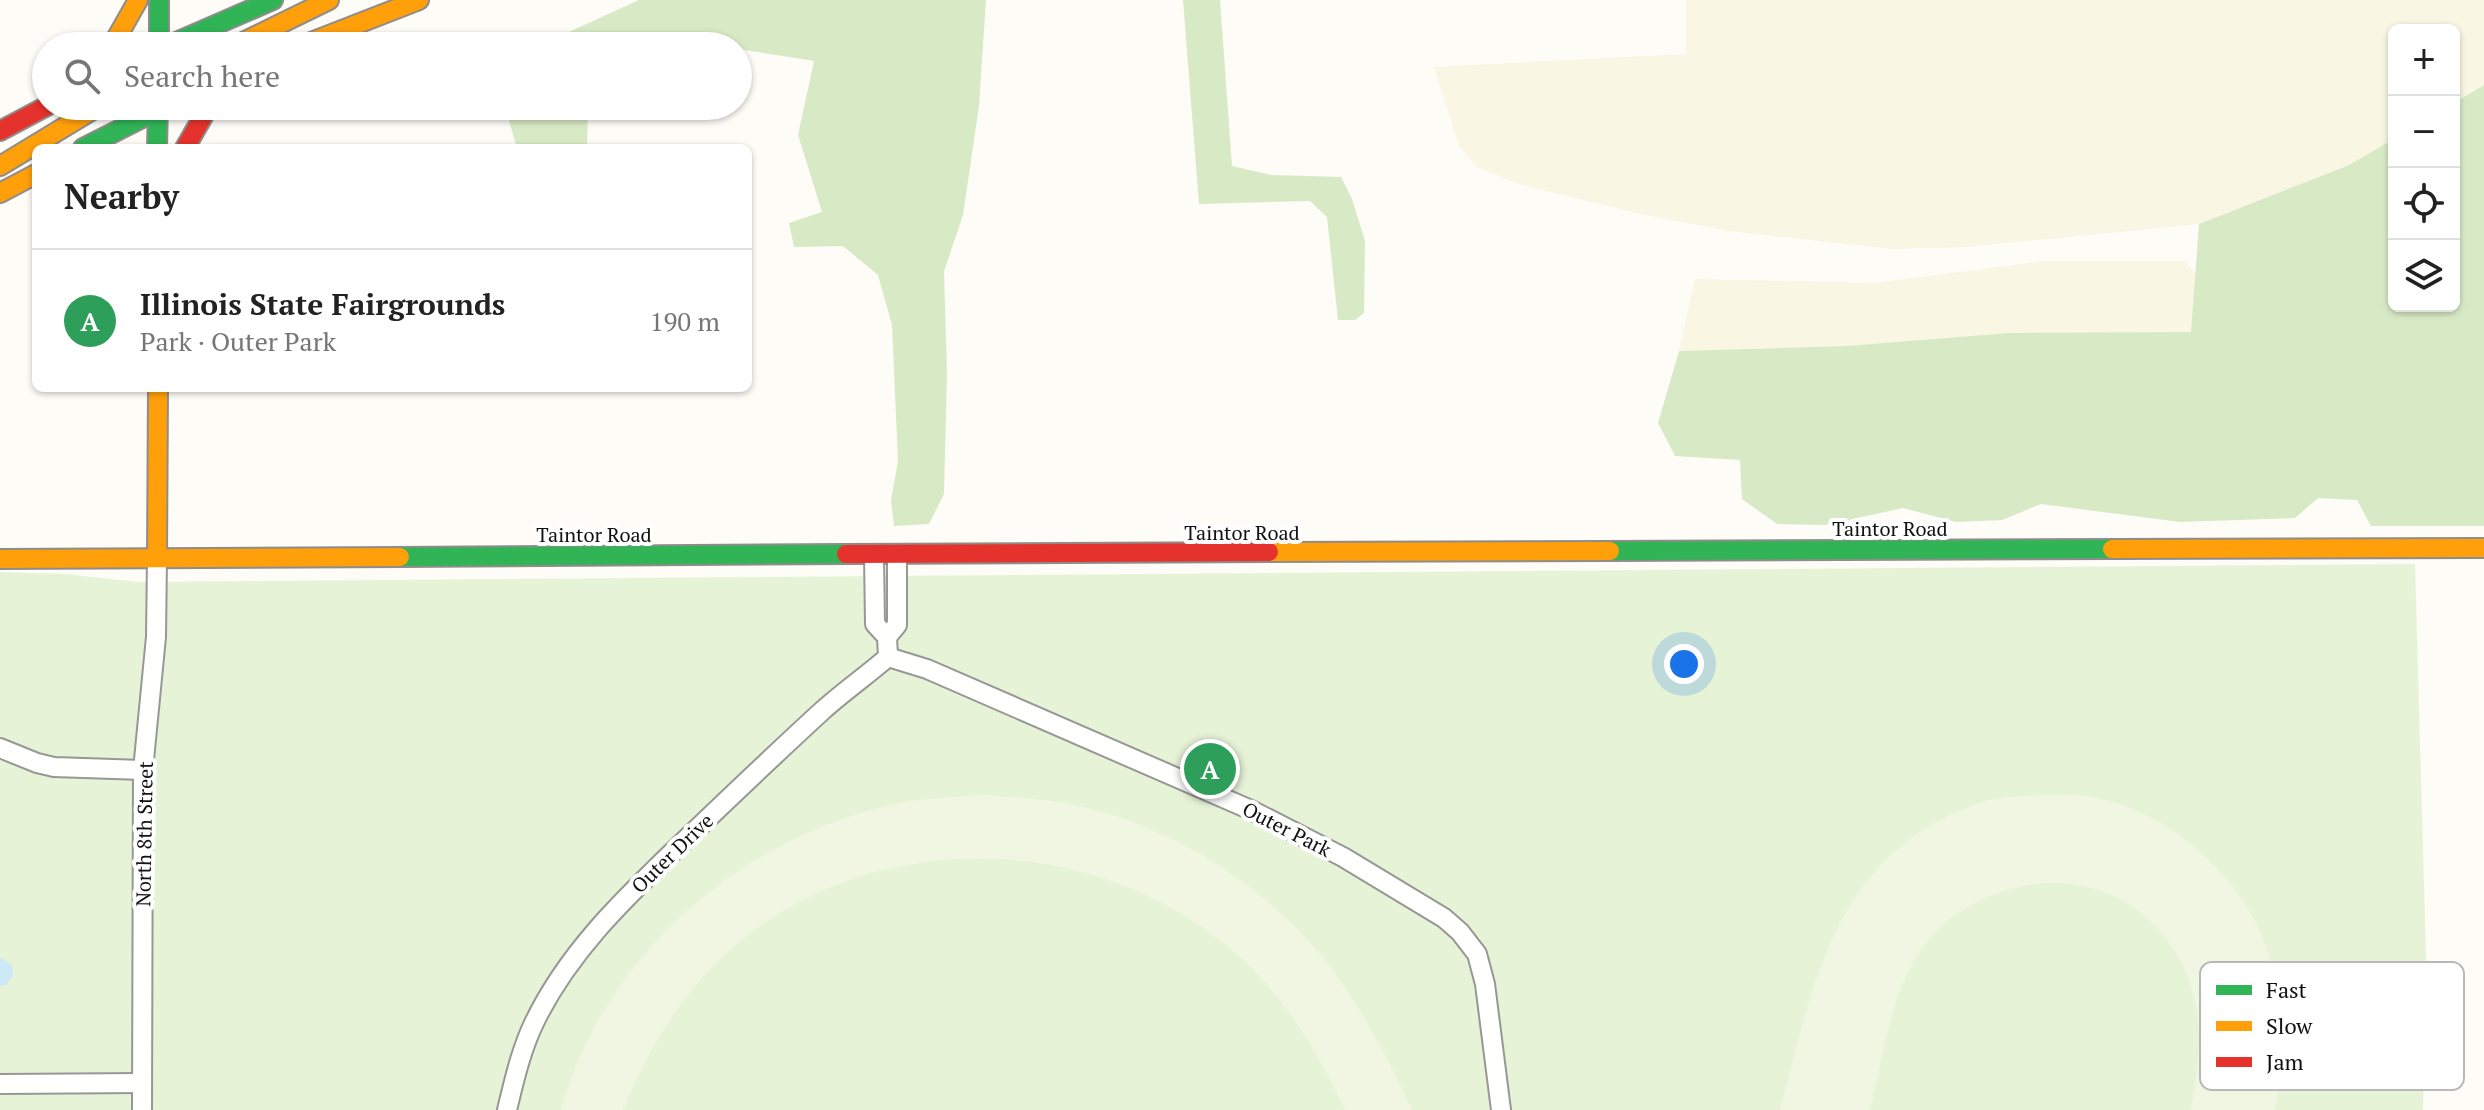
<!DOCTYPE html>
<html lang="en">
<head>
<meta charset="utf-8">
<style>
  body { margin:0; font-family:"PT Serif",serif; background:#f6f6f6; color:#222 }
  .controls { position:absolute; right:24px; top:24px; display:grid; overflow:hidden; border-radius:12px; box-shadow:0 2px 6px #0004 }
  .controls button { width:72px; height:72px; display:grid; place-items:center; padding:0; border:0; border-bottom:2px solid #e0e0e0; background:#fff; color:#222; font:40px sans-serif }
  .you { position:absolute; left:1684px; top:664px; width:28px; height:28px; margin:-20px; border:6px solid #fff; border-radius:50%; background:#1a73e8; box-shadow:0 0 0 12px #1a73e833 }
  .badge { display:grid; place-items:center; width:52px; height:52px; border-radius:50%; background:#b45309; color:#fff; font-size:26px; font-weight:700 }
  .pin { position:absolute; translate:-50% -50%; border:4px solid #fff; box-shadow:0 2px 8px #0006 }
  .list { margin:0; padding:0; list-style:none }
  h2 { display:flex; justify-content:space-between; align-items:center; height:104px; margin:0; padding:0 32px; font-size:34px }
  h2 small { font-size:26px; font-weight:400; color:#767676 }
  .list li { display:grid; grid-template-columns:52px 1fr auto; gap:24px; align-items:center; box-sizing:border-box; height:144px; padding:0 32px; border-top:2px solid #e0e0e0 }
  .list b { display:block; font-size:30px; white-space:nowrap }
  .list p { margin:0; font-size:26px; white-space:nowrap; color:#767676 }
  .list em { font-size:26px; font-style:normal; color:#767676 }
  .icon { flex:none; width:44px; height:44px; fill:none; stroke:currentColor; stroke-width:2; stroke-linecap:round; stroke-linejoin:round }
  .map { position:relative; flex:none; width:2484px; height:1110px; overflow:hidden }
  .search { position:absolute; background:#fff; box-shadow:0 2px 6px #0004; left:32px; top:32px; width:720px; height:88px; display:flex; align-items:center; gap:20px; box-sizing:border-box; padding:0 28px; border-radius:44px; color:#767676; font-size:30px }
  .panel { position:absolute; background:#fff; box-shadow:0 2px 6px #0004; left:32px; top:144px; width:720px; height:248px; border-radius:12px }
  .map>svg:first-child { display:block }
  .farmland { fill:#f9f7e4 }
  .green { fill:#e7f3d7 }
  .forest { fill:#d8eac5 }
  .pitch { fill:#f0f6e1 }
  .water { fill:#cde8f7 }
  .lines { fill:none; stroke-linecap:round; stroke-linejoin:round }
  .street-casing { stroke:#979795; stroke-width:22 }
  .fast-casing { stroke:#8e8d8b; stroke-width:22 }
  .slow-casing { stroke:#8e8d8b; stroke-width:22 }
  .jam-casing { stroke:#8e8d8b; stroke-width:22 }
  .street { stroke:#fffffe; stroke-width:18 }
  .fast { stroke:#30b455; stroke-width:18 }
  .slow { stroke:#ff9f0a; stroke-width:18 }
  .jam { stroke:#e5322d; stroke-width:18 }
  .labels { text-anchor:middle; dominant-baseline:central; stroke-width:8; stroke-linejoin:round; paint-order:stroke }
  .street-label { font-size:20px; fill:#111; stroke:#fff }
  .key { fill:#fff; stroke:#b8b8b8; stroke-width:2 }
  .key-label { font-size:22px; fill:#111 }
</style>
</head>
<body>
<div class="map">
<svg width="2484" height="1110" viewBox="0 0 2484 1110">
  <rect width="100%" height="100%" fill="#fdfcf7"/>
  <g class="farmland">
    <path d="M 1686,0 L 2484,0 L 2484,85 L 2454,103 L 2454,30 L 2394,30 L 2394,139 L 2349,165 L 2199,224 L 1967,247 L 1892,249 L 1729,231 L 1645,215 L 1518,184 L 1477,167 L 1459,146 L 1434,67 L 1686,54 Z"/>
    <path d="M 2043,261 L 2185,261 L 2196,274 L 2191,333 L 2008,333 L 1846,346 L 1679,351 L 1695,279 L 1875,283 Z"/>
  </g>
  <path class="green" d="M 2415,564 L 2426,956 L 2423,1110 L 0,1110 L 0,572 L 66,574 L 138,582 Z"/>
  <g class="forest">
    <path d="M 639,0 L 986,0 L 979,106 L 963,215 L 944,271 L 947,374 L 944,494 L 929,524 L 894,526 L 891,500 L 898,461 L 892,325 L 878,275 L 843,246 L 794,247 L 789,223 L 822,212 L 798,135 L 814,61 L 738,49 L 738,46 L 538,46 Z"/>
    <path d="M 1183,0 L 1220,0 L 1232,166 L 1271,175 L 1341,177 L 1352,199 L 1365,241 L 1364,313 L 1355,320 L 1338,320 L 1327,217 L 1310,201 L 1199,204 Z"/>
    <path d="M 2484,85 L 2484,526 L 2371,526 L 2357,500 L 2318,498 L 2295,518 L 2180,522 L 2041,504 L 2002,520 L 1956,522 L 1903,508 L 1825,525 L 1777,524 L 1742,499 L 1740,460 L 1675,456 L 1658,423 L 1679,351 L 1846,346 L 2008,333 L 2191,332 L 2199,224 L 2349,165 L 2394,139 L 2394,306 L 2454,306 L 2454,103 Z"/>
    <path d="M 508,106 L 588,106 L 587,148 L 517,148 L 506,111 Z"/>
  </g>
  <g class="pitch">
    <path d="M 981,795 C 1014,797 1046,799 1078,806 C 1185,829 1289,901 1348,992 C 1373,1029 1393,1070 1412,1110 L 1345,1110 C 1321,1059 1293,1009 1252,969 C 1109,825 856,819 712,967 C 672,1008 645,1058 623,1110 L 561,1110 C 605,955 736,842 890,805 C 920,798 951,797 981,795 Z"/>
    <path d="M 2049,795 C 2061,795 2074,794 2086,796 C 2169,809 2246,877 2270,958 C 2284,1008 2284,1059 2275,1110 L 2191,1110 C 2199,1064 2205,1017 2186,972 C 2148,887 2058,861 1977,902 C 1958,912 1938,926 1925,944 C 1890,991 1884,1054 1870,1110 L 1780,1110 C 1814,981 1835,854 1977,804 C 1999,796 2025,796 2049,795 Z"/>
  </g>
  <path class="water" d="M 0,957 L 12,965 L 13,976 L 6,985 L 0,986 Z"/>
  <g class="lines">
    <defs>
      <g id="street">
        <path d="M 887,637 L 897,625 L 897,554"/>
        <path d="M 888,657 L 927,669 L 1251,810 L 1343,857 L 1444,918 L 1460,932 L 1477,954 L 1485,984 L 1501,1110"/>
        <path d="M 0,748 L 37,763 L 54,767 L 143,770"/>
        <path d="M 0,1084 L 142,1083"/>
        <path d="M 142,1110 L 143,770 L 156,637 L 157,558"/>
        <path d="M 507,1110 C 514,1081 521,1050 534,1023 C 568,952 624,899 680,845 C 727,800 774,755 822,711 C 843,692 866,676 888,657 L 887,637 L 875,624 L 874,554"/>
      </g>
      <g id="fast">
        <path d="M 159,0 L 159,46"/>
        <path d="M 167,46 L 273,0"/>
        <path d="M 83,148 L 166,106"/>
        <path d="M 157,148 L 158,106"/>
        <path d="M 1610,551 L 2112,549"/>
        <path d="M 400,557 L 846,554"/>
      </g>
      <g id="slow">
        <path d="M 112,46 L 138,0"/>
        <path d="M 235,46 L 329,0"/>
        <path d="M 301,46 L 419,0"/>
        <path d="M 0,166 L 99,106"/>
        <path d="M 0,193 L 36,174"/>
        <path d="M 2112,549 L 2484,548"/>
        <path d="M 1269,552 L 1610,551"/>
        <path d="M 157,558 L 158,388"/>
        <path d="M 0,559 L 400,557"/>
      </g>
      <g id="jam">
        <path d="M 0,131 L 47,106"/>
        <path d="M 185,148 L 209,106"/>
        <path d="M 846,554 L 1269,552"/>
      </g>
    </defs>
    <use href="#street" class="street-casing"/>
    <use href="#fast" class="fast-casing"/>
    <use href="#slow" class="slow-casing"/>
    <use href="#jam" class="jam-casing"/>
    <use href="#street" class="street"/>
    <use href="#fast" class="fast"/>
    <use href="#slow" class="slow"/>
    <use href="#jam" class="jam"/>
  </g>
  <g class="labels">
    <g class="street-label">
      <text x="1890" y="528">Taintor Road</text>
      <text x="1242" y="532">Taintor Road</text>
      <text x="594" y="534">Taintor Road</text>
      <text transform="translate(1287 829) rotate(27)">Outer Park</text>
      <text transform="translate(144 834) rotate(-89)">North 8th Street</text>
      <text transform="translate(672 853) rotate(-44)">Outer Drive</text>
    </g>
  </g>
  <rect x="2200" y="962" width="264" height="128" rx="12" class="key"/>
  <rect x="2216" y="985" width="36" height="10" fill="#30b455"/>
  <rect x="2216" y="1021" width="36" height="10" fill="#ff9f0a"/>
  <rect x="2216" y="1057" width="36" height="10" fill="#e5322d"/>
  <g class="key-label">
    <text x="2266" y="998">Fast</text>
    <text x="2266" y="1034">Slow</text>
    <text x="2266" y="1070">Jam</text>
  </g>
</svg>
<div class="controls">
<button>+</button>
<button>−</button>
<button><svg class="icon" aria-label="locate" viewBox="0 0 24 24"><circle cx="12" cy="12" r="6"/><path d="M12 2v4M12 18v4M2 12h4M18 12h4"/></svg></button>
<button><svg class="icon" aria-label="layers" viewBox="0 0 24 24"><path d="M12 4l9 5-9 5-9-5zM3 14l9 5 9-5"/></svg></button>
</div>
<div class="you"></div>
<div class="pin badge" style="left:1210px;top:769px;background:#2e9e5b">A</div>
<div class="search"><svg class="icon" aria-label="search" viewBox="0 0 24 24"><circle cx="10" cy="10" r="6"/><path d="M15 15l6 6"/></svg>Search here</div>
<section class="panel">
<h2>Nearby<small></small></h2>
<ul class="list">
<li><span class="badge" style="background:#2e9e5b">A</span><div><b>Illinois State Fairgrounds</b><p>Park · Outer Park</p></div><em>190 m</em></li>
</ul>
</section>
</div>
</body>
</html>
